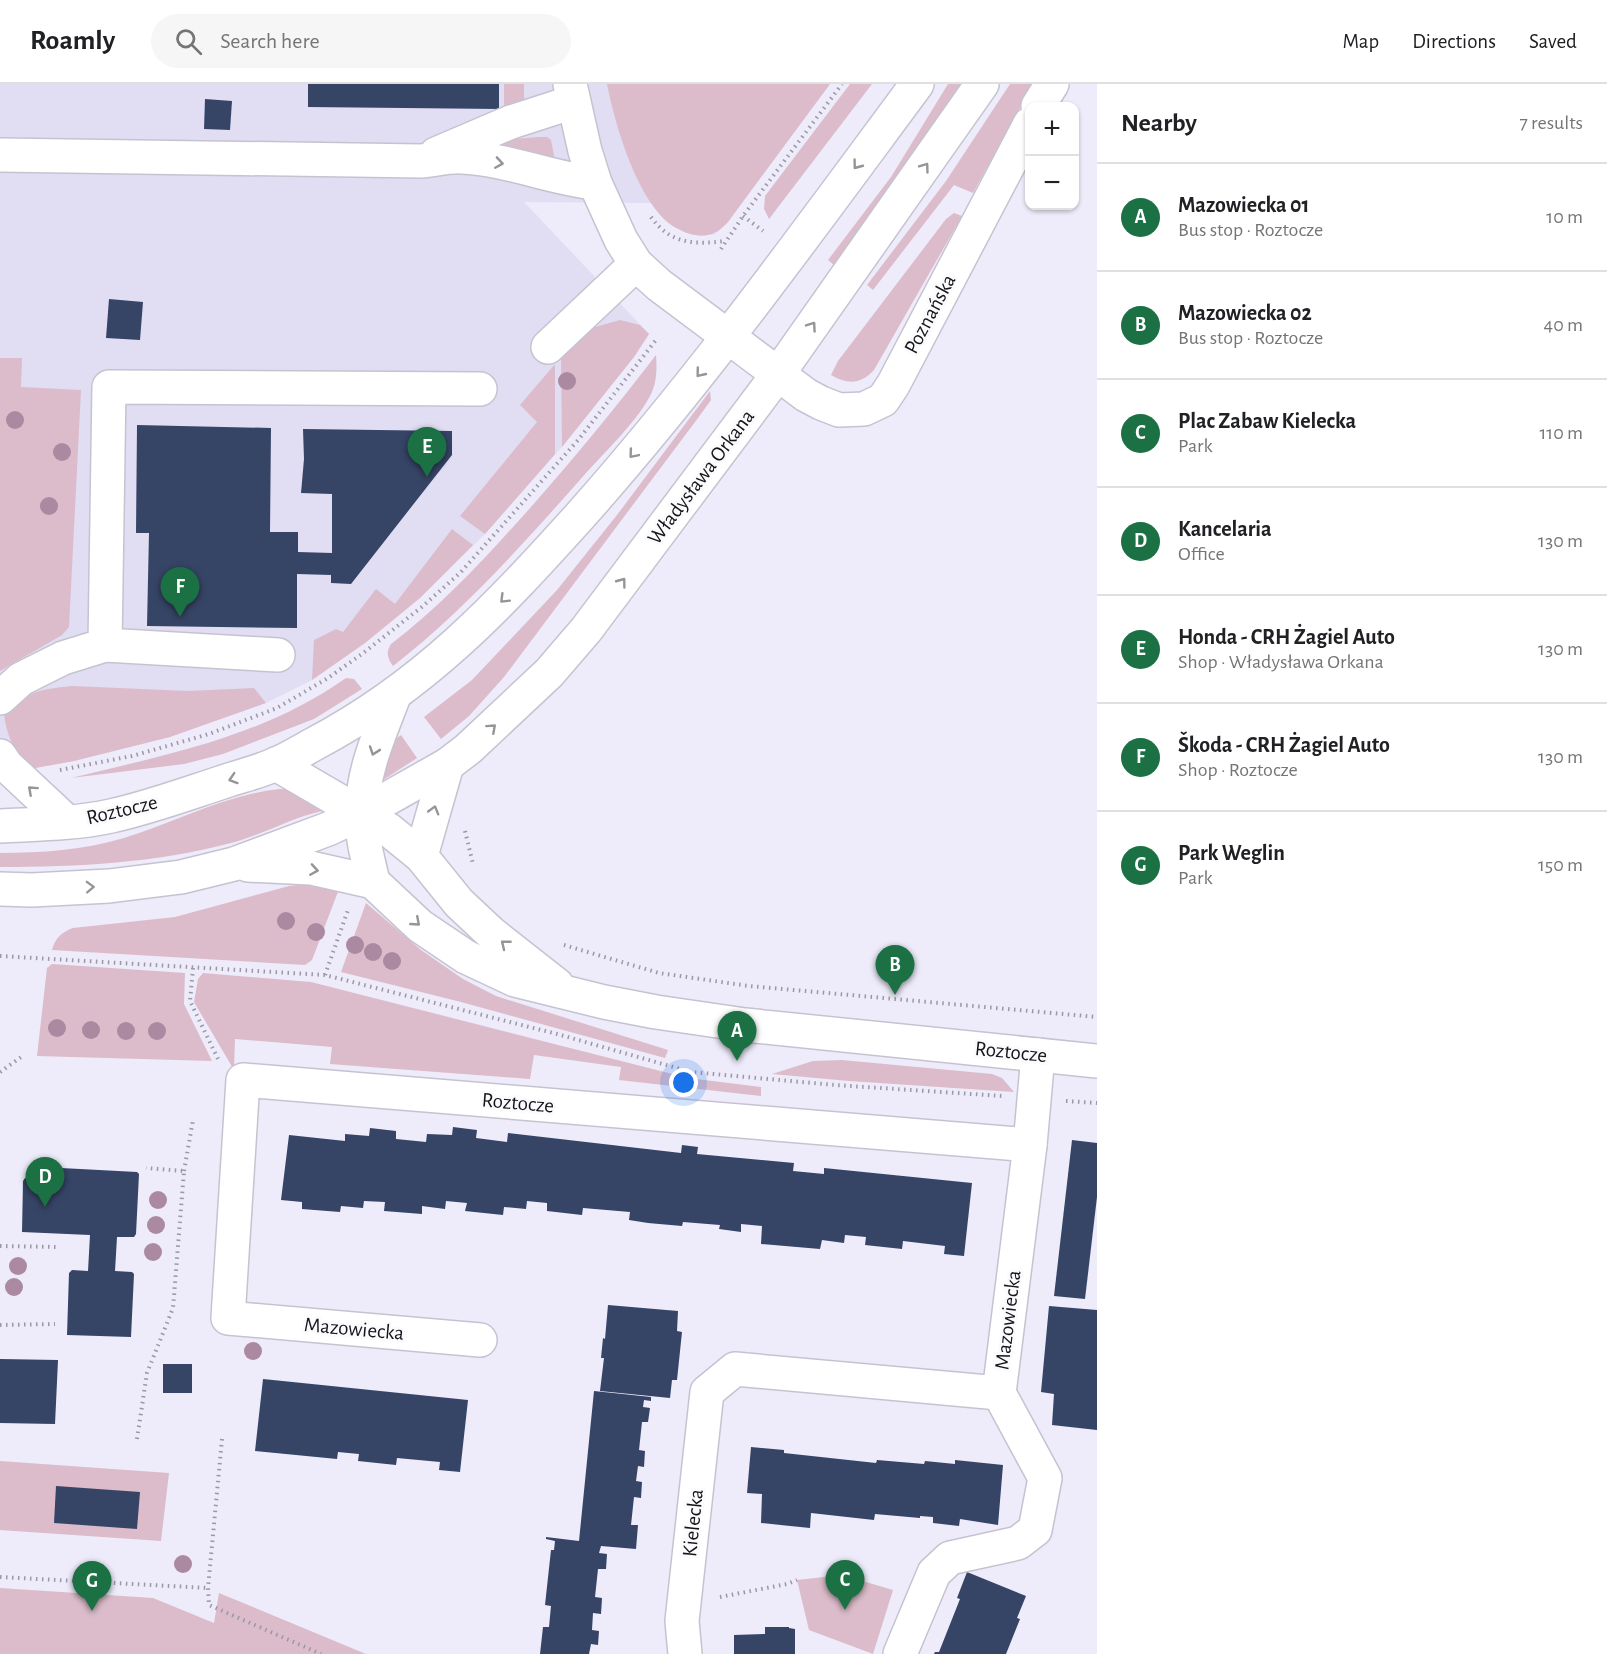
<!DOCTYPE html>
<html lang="en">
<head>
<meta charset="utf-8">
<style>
  body { margin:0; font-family:"Alegreya Sans",sans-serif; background:#f6f6f6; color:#202124 }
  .controls { position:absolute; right:18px; top:18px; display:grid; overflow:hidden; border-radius:12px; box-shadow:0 2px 4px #0004 }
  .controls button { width:54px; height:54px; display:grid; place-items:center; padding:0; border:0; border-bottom:2px solid #e0e0e0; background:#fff; color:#202124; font:30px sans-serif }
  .you { position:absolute; left:684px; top:999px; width:21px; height:21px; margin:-15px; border:4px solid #fff; border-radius:50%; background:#1a73e8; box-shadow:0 0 0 9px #1a73e833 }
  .badge { display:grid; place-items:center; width:39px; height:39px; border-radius:50%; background:#1b7144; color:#fff; font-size:20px; font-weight:700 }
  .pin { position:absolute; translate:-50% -50px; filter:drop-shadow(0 2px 3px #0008) }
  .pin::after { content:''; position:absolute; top:32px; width:21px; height:18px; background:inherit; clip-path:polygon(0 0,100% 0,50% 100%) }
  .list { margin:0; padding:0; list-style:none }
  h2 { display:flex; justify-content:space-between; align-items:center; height:78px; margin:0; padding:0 24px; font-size:26px }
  h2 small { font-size:20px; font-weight:400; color:#757577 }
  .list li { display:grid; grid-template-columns:39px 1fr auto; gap:18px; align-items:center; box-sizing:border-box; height:108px; padding:0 24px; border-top:2px solid #e0e0e0 }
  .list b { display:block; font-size:22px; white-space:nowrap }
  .list p { margin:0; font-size:20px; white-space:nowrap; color:#757577 }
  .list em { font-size:20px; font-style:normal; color:#757577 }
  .icon { flex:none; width:33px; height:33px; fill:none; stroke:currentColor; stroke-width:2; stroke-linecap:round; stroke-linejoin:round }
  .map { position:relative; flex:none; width:1097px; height:1570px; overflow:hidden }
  header { display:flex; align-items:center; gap:36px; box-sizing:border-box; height:84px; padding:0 30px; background:#fff; border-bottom:2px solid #e0e0e0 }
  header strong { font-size:28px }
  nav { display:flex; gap:33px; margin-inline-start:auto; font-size:21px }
  .search { width:420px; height:54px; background:#f6f6f6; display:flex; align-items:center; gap:15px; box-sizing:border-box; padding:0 21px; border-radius:33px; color:#757577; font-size:22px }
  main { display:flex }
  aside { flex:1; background:#fff }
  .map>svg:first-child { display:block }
  .built { fill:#e1ddf3 }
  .green { fill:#dcbcca }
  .building { fill:#364466 }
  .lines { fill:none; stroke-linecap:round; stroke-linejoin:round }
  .minor-casing { stroke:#c6c3d1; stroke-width:36 }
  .path { stroke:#9a98a4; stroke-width:4; stroke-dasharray:1.5 4.5; stroke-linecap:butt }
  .minor { stroke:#fff; stroke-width:33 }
  .tree { fill:#ab8aa1 }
  .oneway { stroke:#959598 }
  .labels { text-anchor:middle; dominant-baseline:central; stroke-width:6; stroke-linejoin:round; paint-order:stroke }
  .street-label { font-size:21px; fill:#141419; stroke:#fbfafd }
</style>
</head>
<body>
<header>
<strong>Roamly</strong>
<div class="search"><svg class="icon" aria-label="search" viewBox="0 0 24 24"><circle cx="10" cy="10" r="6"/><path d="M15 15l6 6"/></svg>Search here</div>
<nav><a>Map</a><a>Directions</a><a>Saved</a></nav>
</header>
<main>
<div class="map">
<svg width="1097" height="1570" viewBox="0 0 1097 1570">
  <rect width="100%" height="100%" fill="#eeebfa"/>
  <path class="built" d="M 0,0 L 830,0 L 728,137 L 719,147 L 713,151 L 694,151 L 674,143 L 661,132 L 651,119 L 524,118 L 649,250 L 634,273 L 562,363 L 485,450 L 420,514 L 365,559 L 312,596 L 266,619 L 170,653 L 74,677 L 50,681 L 0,684 Z"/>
  <g class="green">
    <path d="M 504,0 L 524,0 L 524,19 L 504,23 Z"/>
    <path d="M 607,0 L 830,0 L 728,138 C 716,151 705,155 687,149 C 677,145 668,140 661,132 C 633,101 615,40 607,0 Z"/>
    <path d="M 850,0 L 872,0 L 769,135 L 764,125 L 765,112 Z"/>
    <path d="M 948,0 L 963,0 L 922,63 L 834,181 L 828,176 L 891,93 Z"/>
    <path d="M 1010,0 L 1033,0 L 973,109 L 954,101 L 873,206 L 867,201 L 946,97 Z"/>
    <path d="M 539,53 L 547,53 L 551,56 L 556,82 L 553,87 L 496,60 L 503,56 Z"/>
    <path d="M 954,129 L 962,132 L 874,286 C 861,300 848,301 831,291 L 838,277 L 946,135 Z"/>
    <path d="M 620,236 L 640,241 L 649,250 L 634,273 L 562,363 L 561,272 L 588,245 Z"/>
    <path d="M 656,271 C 657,285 657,299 650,312 C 638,336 605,368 586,389 C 526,457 465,526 393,582 C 387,574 386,568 391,560 C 437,525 475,485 513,443 C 563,388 610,331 656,271 Z"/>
    <path d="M 0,274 L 22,274 L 21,303 L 81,306 L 69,543 L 62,551 L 0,587 Z"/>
    <path d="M 555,280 L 555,370 L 485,450 L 460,432 L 537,338 L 520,321 Z"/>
    <path d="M 710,307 L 711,316 L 698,334 L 504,593 L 469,632 L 441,655 L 424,633 L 472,596 L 557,506 L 617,431 Z"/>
    <path d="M 452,445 L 473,461 L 420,514 L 365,559 L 312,596 L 314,556 L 336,545 L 343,548 L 376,505 L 395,520 Z"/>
    <path d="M 346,594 L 354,595 L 362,605 L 314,635 L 223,670 L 184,680 L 71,694 C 169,670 262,653 346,594 Z"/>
    <path d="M 72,602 L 188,607 L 254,604 L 266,619 L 170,653 L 74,677 L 30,685 C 15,668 6,652 4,629 C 33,606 36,606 72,602 Z"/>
    <path d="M 401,651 L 417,674 L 383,696 L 373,687 L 393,657 Z"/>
    <path d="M 279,705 L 302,706 L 324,724 L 322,727 C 291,734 262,751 231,759 C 155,779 78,783 0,783 L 0,769 C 41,769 84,766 124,754 C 176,738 224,711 279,705 Z"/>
    <path d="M 308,800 L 339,805 L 312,876 L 305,881 L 52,866 C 55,854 62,848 73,844 L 175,833 L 289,802 Z"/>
    <path d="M 366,819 L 421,866 L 463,895 L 496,912 L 668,966 L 665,974 L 461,918 L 341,888 Z"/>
    <path d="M 52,880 L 185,889 L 184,920 L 212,977 L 37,972 L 47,884 Z"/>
    <path d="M 203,889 L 311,898 L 688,994 L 761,1003 L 761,1012 L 619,996 L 621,983 L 534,971 L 530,995 L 330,980 L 332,963 L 235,955 L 234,986 L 194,918 L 198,895 Z"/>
    <path d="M 842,976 L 992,990 L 1002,994 L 1014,1008 L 849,997 L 772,990 L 813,977 Z"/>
    <path d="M 0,1377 L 169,1389 L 161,1457 L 0,1446 Z"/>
    <path d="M 842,1491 L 893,1506 L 873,1570 L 809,1546 L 797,1496 Z"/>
    <path d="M 0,1504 L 153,1514 L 214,1539 L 219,1509 L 366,1570 L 0,1570 Z"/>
  </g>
  <g class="building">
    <path d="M 308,0 L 499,0 L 499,25 L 308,23 Z"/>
    <path d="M 205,15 L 232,17 L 230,46 L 204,45 Z"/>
    <path d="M 109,215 L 143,218 L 140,256 L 106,254 Z"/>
    <path d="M 137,341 L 271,344 L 270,448 L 298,448 L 298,468 L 332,469 L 332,410 L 301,409 L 304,375 L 303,345 L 452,347 L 452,371 L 351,500 L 331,499 L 331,491 L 297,490 L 297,544 L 147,542 L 149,449 L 136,449 Z"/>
    <path d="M 453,1043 L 477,1046 L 476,1054 L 507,1058 L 508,1049 L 681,1069 L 682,1061 L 698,1063 L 697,1070 L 794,1079 L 793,1087 L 824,1090 L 824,1084 L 972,1099 L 964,1172 L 944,1170 L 945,1162 L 903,1157 L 902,1165 L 865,1161 L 866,1153 L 845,1151 L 844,1159 L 822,1156 L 820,1165 L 761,1160 L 762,1142 L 741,1140 L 741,1148 L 719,1145 L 720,1141 L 683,1138 L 682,1142 L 648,1139 L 629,1136 L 630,1128 L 583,1124 L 582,1131 L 547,1127 L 547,1119 L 527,1117 L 526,1125 L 504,1123 L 503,1131 L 465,1127 L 467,1119 L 446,1117 L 445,1125 L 422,1122 L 422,1130 L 384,1127 L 385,1118 L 364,1117 L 363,1124 L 341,1122 L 340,1128 L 302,1125 L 302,1118 L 281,1116 L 289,1051 L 345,1057 L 345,1050 L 369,1052 L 370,1044 L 396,1047 L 396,1055 L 426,1058 L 427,1050 L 452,1051 Z"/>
    <path d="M 1072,1056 L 1097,1059 L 1097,1113 L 1085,1215 L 1054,1212 Z"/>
    <path d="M 42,1083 L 137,1088 L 139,1090 L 136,1150 L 134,1153 L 117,1153 L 115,1187 L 132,1188 L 134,1190 L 131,1253 L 67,1251 L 69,1189 L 72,1186 L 88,1187 L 90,1151 L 22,1148 L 23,1097 L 25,1094 L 38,1095 L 39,1085 Z"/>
    <path d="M 608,1221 L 678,1227 L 677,1247 L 682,1248 L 677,1296 L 672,1296 L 670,1314 L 600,1307 L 604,1274 L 601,1274 L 603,1254 L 605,1255 Z"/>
    <path d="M 1049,1222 L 1097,1226 L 1097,1346 L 1052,1341 L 1054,1310 L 1041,1308 Z"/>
    <path d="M 0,1275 L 58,1276 L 55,1340 L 0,1339 Z"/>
    <rect x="163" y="1280" width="29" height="29"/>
    <path d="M 263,1295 L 468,1316 L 460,1388 L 439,1386 L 440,1378 L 397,1374 L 396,1381 L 358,1377 L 359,1370 L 338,1368 L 337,1375 L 255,1367 Z"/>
    <path d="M 594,1307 L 651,1313 L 651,1317 L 644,1316 L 643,1323 L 650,1324 L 648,1338 L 642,1338 L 639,1366 L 645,1367 L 644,1383 L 638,1382 L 636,1397 L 642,1398 L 641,1414 L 634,1413 L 631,1441 L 638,1441 L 636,1465 L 601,1462 L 599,1469 L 607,1470 L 606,1485 L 598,1485 L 595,1513 L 602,1514 L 601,1530 L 593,1529 L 592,1546 L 599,1547 L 598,1561 L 591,1560 L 589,1570 L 540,1570 L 543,1543 L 549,1543 L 551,1522 L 545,1521 L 551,1466 L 554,1466 L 555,1457 L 546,1455 L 546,1453 L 579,1457 Z"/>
    <path d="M 751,1363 L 784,1366 L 784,1369 L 876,1379 L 877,1376 L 924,1380 L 925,1377 L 955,1380 L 955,1376 L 1003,1381 L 998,1441 L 960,1435 L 959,1442 L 933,1439 L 933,1433 L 920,1432 L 920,1434 L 875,1430 L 874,1436 L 811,1429 L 810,1444 L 761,1439 L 762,1410 L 747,1409 Z"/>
    <path d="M 56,1402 L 140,1408 L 137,1445 L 54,1439 Z"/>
    <path d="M 967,1488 L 1026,1512 L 1017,1534 L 1020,1535 L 1006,1570 L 934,1570 L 935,1568 L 939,1568 L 960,1515 L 957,1514 Z"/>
    <path d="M 765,1543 L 789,1543 L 789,1544 L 795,1545 L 795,1570 L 734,1570 L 734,1551 L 765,1550 Z"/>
  </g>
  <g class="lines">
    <defs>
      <g id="minor">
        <path d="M 570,0 L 585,67 L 595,99 L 621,156 L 636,180 L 659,201 L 806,311 L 821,319 L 839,326 L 864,325 L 883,316 L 893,301 L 1030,40"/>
        <path d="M 1038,22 L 1052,0"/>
        <path d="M 436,70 L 511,38 L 573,18"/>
        <path d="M 0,71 L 421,77 C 434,76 449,72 462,73 C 507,75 550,94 595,99"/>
        <path d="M 548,263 L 636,180"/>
        <path d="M 105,561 L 278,571"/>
        <path d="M 0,614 L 21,595 L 63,574 L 105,561 L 109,303 L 480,305"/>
        <path d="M 0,672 L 6,681 L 67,738"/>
        <path d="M 276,680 L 389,746 L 421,772 L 459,819 L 491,849 L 557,901"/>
        <path d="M 0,742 C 37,740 74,740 111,732 C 148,724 186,710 223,698 C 240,692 259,688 276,680 C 289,675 301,667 314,660 C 424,602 497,524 579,433 C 701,296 808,147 917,0"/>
        <path d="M 421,772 L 447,681"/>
        <path d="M 248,781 L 311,784 L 373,798 L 420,842 L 466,873 L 515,896 L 604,918 L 656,928 L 745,941 L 1097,977"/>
        <path d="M 373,798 C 368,775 361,752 362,729 C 362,688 380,649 394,612"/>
        <path d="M 0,805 L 32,806 L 109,802 L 181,793 L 234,780 L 328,745 L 362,729 L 447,681 L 468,665 L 549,589 L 586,546 L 778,290 L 982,0"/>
        <path d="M 480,1256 L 228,1234 L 243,996 L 1030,1061"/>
        <path d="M 999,1309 L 1030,1061 L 1038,971"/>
        <path d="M 685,1570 L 682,1537 L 707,1308 L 735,1285 L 999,1309"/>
        <path d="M 900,1570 L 934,1489 L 950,1474 L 1018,1459 L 1035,1446 L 1045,1394 L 999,1309"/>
      </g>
    </defs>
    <use href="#minor" class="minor-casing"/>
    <g class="path">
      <path d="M 743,132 L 763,147"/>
      <path d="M 651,133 C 670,160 695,161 725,157"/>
      <path d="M 721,165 L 743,132 L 842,0"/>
      <path d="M 60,686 L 132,672 L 209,650 L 277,624 L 328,594 L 362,570 L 423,522 L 461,488 L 579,355 L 656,256"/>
      <path d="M 465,747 L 473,780"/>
      <path d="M 564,861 L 659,889 L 749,902 L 1097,933"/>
      <path d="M 0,872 L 325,891 L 557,950 L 691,988 L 835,1001 L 1002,1012"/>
      <path d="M 193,884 L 190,917 L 218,975"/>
      <path d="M 325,891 L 348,826"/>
      <path d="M 0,988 L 24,971"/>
      <path d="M 1066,1017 L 1097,1019"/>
      <path d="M 184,1087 L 193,1036"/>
      <path d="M 0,1162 L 58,1163"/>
      <path d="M 0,1241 L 55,1240"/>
      <path d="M 137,1355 L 147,1289 L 173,1224 L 184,1087 L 146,1084"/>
      <path d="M 222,1355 L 208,1504 L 209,1521 L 321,1570"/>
      <path d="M 0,1493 L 208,1504"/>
      <path d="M 720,1513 L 787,1500 L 797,1496"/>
    </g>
    <use href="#minor" class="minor"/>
  </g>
  <g class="tree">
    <circle cx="567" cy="297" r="9"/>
    <circle cx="15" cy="336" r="9"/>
    <circle cx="62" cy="368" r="9"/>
    <circle cx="49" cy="422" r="9"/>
    <circle cx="286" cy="837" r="9"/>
    <circle cx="316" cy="848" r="9"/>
    <circle cx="355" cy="861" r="9"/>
    <circle cx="373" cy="868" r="9"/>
    <circle cx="392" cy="877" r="9"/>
    <circle cx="57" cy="944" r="9"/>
    <circle cx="91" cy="946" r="9"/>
    <circle cx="126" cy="947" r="9"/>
    <circle cx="157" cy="947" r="9"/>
    <circle cx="158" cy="1116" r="9"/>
    <circle cx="156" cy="1141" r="9"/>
    <circle cx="153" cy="1168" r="9"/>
    <circle cx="18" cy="1182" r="9"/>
    <circle cx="14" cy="1203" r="9"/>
    <circle cx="253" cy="1267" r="9"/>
    <circle cx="183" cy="1480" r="9"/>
  </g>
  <defs><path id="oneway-chevron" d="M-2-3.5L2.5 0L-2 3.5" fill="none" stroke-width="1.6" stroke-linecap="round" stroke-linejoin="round" transform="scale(1.5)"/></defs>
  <g class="oneway">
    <use href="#oneway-chevron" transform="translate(499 79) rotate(9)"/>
    <use href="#oneway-chevron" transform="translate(857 81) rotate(127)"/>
    <use href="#oneway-chevron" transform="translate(925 83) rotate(-54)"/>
    <use href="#oneway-chevron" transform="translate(812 242) rotate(-55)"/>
    <use href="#oneway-chevron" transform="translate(700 289) rotate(129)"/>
    <use href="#oneway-chevron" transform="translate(633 370) rotate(130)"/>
    <use href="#oneway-chevron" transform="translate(622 498) rotate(-53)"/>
    <use href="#oneway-chevron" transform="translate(504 515) rotate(135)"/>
    <use href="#oneway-chevron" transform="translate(492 644) rotate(-42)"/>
    <use href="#oneway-chevron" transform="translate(374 667) rotate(109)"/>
    <use href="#oneway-chevron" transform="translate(233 695) rotate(162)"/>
    <use href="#oneway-chevron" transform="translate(32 706) rotate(-138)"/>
    <use href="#oneway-chevron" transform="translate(434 726) rotate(-74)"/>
    <use href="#oneway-chevron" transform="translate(314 786) rotate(9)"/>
    <use href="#oneway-chevron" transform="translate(90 803) rotate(-2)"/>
    <use href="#oneway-chevron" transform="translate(416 838) rotate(41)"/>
    <use href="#oneway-chevron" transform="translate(505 860) rotate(-141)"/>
  </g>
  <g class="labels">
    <g class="street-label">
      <text transform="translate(930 230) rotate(-62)">Poznańska</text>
      <text transform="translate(701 393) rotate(-53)">Władysława Orkana</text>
      <text transform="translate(122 726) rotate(-13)">Roztocze</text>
      <text transform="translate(1011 968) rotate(6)">Roztocze</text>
      <text transform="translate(518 1019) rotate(5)">Roztocze</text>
      <text transform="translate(1008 1236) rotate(-83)">Mazowiecka</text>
      <text transform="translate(354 1245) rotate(5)">Mazowiecka</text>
      <text transform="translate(693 1439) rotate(-84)">Kielecka</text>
    </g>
  </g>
</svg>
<div class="controls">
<button>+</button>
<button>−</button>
</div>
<div class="you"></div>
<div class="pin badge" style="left:737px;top:977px">A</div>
<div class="pin badge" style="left:895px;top:911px">B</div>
<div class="pin badge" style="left:845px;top:1526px">C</div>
<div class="pin badge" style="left:45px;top:1123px">D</div>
<div class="pin badge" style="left:427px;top:393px">E</div>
<div class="pin badge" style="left:180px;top:533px">F</div>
<div class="pin badge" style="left:92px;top:1527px">G</div>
</div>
<aside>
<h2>Nearby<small>7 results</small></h2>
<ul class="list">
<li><span class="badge">A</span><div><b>Mazowiecka 01</b><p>Bus stop · Roztocze</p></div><em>10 m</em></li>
<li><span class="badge">B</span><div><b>Mazowiecka 02</b><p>Bus stop · Roztocze</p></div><em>40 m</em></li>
<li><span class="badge">C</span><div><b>Plac Zabaw Kielecka</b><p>Park</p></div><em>110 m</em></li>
<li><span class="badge">D</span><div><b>Kancelaria</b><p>Office</p></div><em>130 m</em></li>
<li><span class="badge">E</span><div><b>Honda - CRH Żagiel Auto</b><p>Shop · Władysława Orkana</p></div><em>130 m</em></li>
<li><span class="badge">F</span><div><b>Škoda - CRH Żagiel Auto</b><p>Shop · Roztocze</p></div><em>130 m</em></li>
<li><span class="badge">G</span><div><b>Park Weglin</b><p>Park</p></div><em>150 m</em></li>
</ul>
</aside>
</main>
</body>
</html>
